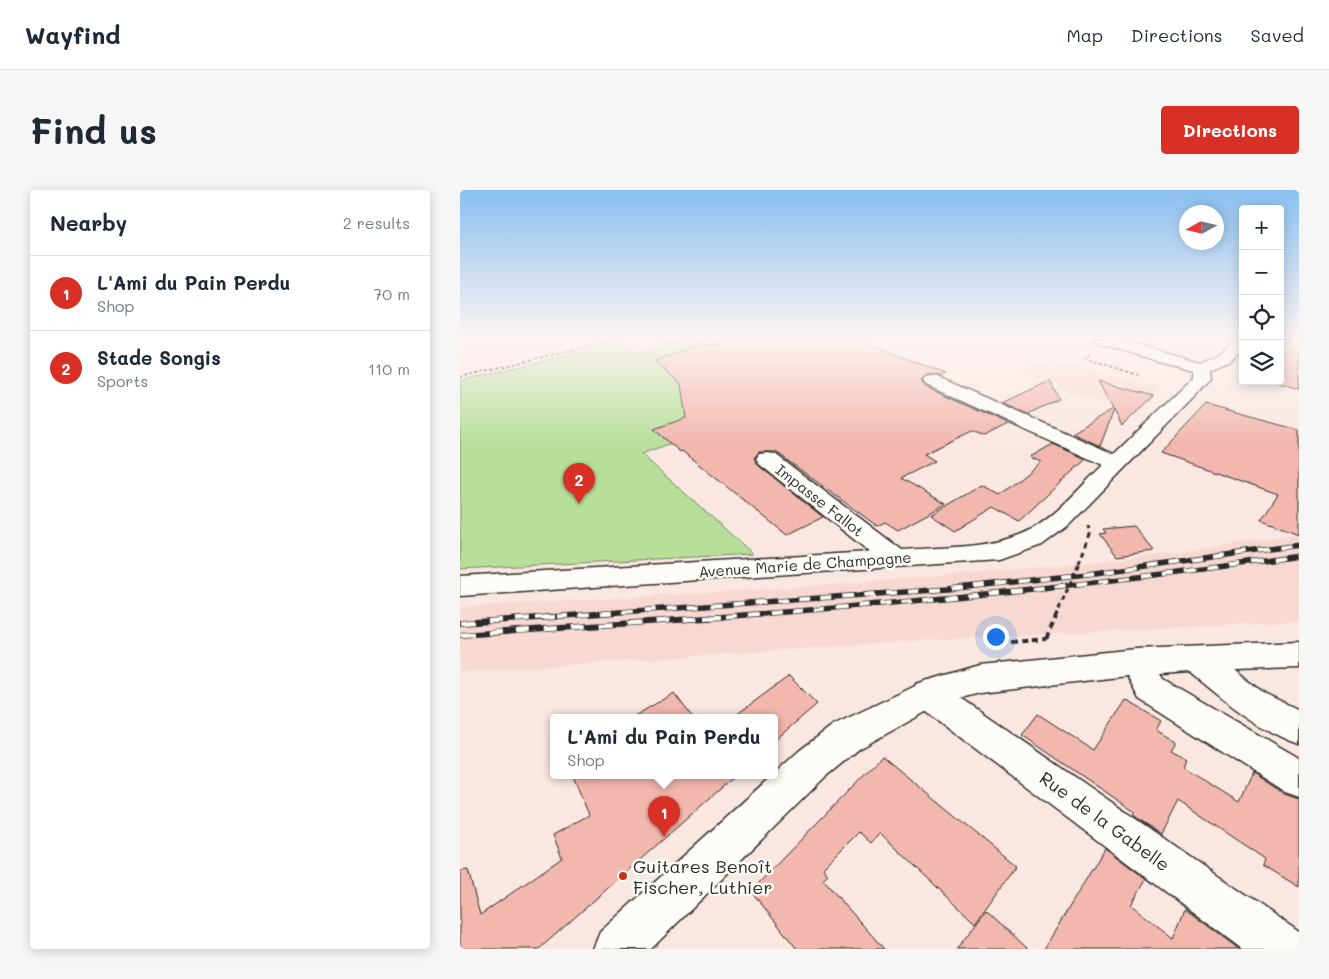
<!DOCTYPE html>
<html lang="en">
<head>
<meta charset="utf-8">
<style>
  body { margin:0; font-family:Mali,sans-serif; background:#f6f6f7; color:#1f2937 }
  .controls { position:absolute; right:15px; top:15px; display:grid; overflow:hidden; border-radius:5px; box-shadow:0 2px 12px #0003 }
  .controls button { width:45px; height:45px; display:grid; place-items:center; padding:0; border:0; border-bottom:1px solid #e0e1e3; background:#fff; color:#1f2937; font:25px sans-serif }
  .compass { position:absolute; left:719px; top:15px; width:45px; height:45px; border-radius:50%; background:#fff; box-shadow:0 2px 12px #0003; rotate:262deg }
  .you { position:absolute; left:535px; top:446px; width:18px; height:18px; margin:-12px; border:4px solid #fff; border-radius:50%; background:#1a73e8; box-shadow:0 0 0 8px #1a73e833 }
  .badge { display:grid; place-items:center; width:32px; height:32px; border-radius:50%; background:#d93025; color:#fff; font-size:16px; font-weight:700 }
  .pin { position:absolute; translate:-50% -41px; filter:drop-shadow(0 1px 2px #0008) }
  .pin::after { content:''; position:absolute; top:26px; width:18px; height:15px; background:inherit; clip-path:polygon(0 0,100% 0,50% 100%) }
  .popup { position:absolute; left:90px; top:524px; width:228px; height:65px; box-sizing:border-box; display:grid; place-content:center; border-radius:5px; background:#fff; filter:drop-shadow(0 1px 4px #0005); font-size:16px; white-space:nowrap; color:#747a83 }
  .popup b { font-size:19px; color:#1f2937 }
  .popup::after { content:''; position:absolute; left:50%; top:100%; margin-left:-10px; border:10px solid transparent; border-top-color:#fff }
  .list { margin:0; padding:0; list-style:none }
  h2 { display:flex; justify-content:space-between; align-items:center; height:65px; margin:0; padding:0 20px; font-size:21px }
  h2 small { font-size:16px; font-weight:400; color:#747a83 }
  .list li { display:grid; grid-template-columns:32px 1fr auto; gap:15px; align-items:center; box-sizing:border-box; height:75px; padding:0 20px; border-top:1px solid #e0e1e3 }
  .list b { display:block; font-size:19px; white-space:nowrap }
  .list p { margin:0; font-size:16px; white-space:nowrap; color:#747a83 }
  .list em { font-size:16px; font-style:normal; color:#747a83 }
  .icon { flex:none; width:28px; height:28px; fill:none; stroke:currentColor; stroke-width:2; stroke-linecap:round; stroke-linejoin:round }
  .map { position:relative; flex:none; width:839px; height:759px; overflow:hidden; border-radius:5px }
  header { display:flex; align-items:center; gap:30px; box-sizing:border-box; height:70px; padding:0 25px; background:#fff; border-bottom:1px solid #e0e1e3 }
  header strong { font-size:24px }
  nav { display:flex; gap:28px; margin-inline-start:auto; font-size:18px }
  .intro { display:flex; align-items:center; justify-content:space-between; box-sizing:border-box; height:120px; padding:0 30px }
  h1 { margin:0; font-size:35px }
  .button { padding:12px 22px; border-radius:5px; background:#d93025; color:#fff; font-size:18px; font-weight:700 }
  main { display:flex; gap:30px; padding:0 30px }
  aside { flex:1; background:#fff; border-radius:5px; box-shadow:0 2px 12px #0003 }
  .map>svg:first-child { display:block }
  .built { fill:#f8d9d1 }
  .green { fill:#b8df9a; stroke:#728562 }
  .building { fill:#f2b7ad; stroke:#2b2b2b }
  .lines { fill:none; stroke-linecap:round; stroke-linejoin:round }
  .street-casing { stroke:#2b2b2b; stroke-width:3 }
  .secondary-casing { stroke:#2b2b2b; stroke-width:3 }
  .path-far2 { stroke:#2b2b2b; stroke-width:2; stroke-dasharray:3 2.5; stroke-linecap:butt }
  .path-far1 { stroke:#2b2b2b; stroke-width:3; stroke-dasharray:5 4; stroke-linecap:butt }
  .path { stroke:#2b2b2b; stroke-width:4; stroke-dasharray:6 4.5; stroke-linecap:butt }
  .street { fill:#fdfcf7; fill-rule:evenodd }
  .secondary { fill:#fdfcf7; fill-rule:evenodd }
  .rail-far1-casing { stroke:#2b2b2b; stroke-width:5.5 }
  .rail-casing { stroke:#2b2b2b; stroke-width:6 }
  .rail-far1 { stroke:#fdfcf7; stroke-width:4; stroke-dasharray:11; stroke-linecap:butt }
  .rail { stroke:#fdfcf7; stroke-width:4.5; stroke-dasharray:14; stroke-linecap:butt }
  .path-bridge-far1 { stroke:#2b2b2b; stroke-width:3; stroke-dasharray:5 4; stroke-linecap:butt }
  .path-bridge { stroke:#2b2b2b; stroke-width:4; stroke-dasharray:6 4.5; stroke-linecap:butt }
  .poi-dot { fill:#c8321e; stroke:#fdfcf7; stroke-width:2 }
  .labels { text-anchor:middle; dominant-baseline:central; stroke-width:5; stroke-linejoin:round; paint-order:stroke }
  .street-label { font-size:15px; fill:#2b2b2b; stroke:#fdfcf7 }
  .near-street-label { font-size:18px; fill:#2b2b2b; stroke:#fdfcf7 }
  .near-poi-label { font-size:18px; fill:#2b2b2b; stroke:#fdfcf7; text-anchor:start }
</style>
</head>
<body>
<header>
<strong>Wayfind</strong>
<nav><a>Map</a><a>Directions</a><a>Saved</a></nav>
</header>
<div class="intro"><h1>Find us</h1><a class="button">Directions</a></div>
<main>
<aside>
<h2>Nearby<small>2 results</small></h2>
<ul class="list">
<li><span class="badge">1</span><div><b>L'Ami du Pain Perdu</b><p>Shop</p></div><em>70 m</em></li>
<li><span class="badge">2</span><div><b>Stade Songis</b><p>Sports</p></div><em>110 m</em></li>
</ul>
</aside>
<div class="map">
<svg width="839" height="759" viewBox="0 0 839 759">
  <rect width="100%" height="100%" fill="#fae7e1"/>
  <filter id="ink" filterUnits="userSpaceOnUse"><feTurbulence type="fractalNoise" baseFrequency=".02" numOctaves="2"/><feDisplacementMap in="SourceGraphic" scale="10" xChannelSelector="R" yChannelSelector="G"/><feConvolveMatrix kernelMatrix="1 2 1 2 8 2 1 2 1" color-interpolation-filters="sRGB"/></filter>
  <g filter="url(#ink)">
    <g class="built">
      <path d="M 657,149 L 743,149 L 725,165 L 707,164 Z"/>
      <path d="M 578,173 L 595,179 L 608,174 L 698,198 L 693,206 L 676,223 L 597,197 L 600,195 L 559,180 Z"/>
      <path d="M 839,343 L 839,431 L 455,451 L 0,482 L 0,417 L 325,398 L 519,383 L 718,363 Z"/>
    </g>
    <path class="green" d="M 235,149 L 247,155 L 259,152 L 354,202 L 181,264 L 293,364 L 0,379 L 0,191 L 160,152 L 176,163 Z"/>
    <g class="building">
      <path d="M 266,149 L 397,149 L 486,184 L 481,186 L 472,184 L 466,185 L 461,191 L 465,197 L 548,234 L 524,246 L 512,241 L 464,264 L 475,271 L 441,288 L 486,314 L 438,340 L 425,332 L 417,336 L 316,262 L 299,262 L 294,268 L 298,275 L 363,327 L 327,345 L 222,261 L 220,262 L 194,239 L 226,228 L 221,194 L 195,171 L 240,154 L 262,154 Z"/>
      <path d="M 820,149 L 839,149 L 839,199 L 812,191 L 820,191 Z"/>
      <path d="M 590,191 L 599,209 L 568,224 L 542,213 Z"/>
      <path d="M 638,191 L 694,206 L 662,236 L 654,220 L 640,256 L 612,243 L 653,219 Z"/>
      <path d="M 746,215 L 839,240 L 839,344 L 801,330 L 818,304 L 701,263 Z"/>
      <path d="M 593,254 L 626,269 L 559,331 L 534,317 L 495,341 L 471,325 L 522,295 L 540,305 L 581,272 L 570,267 Z"/>
      <path d="M 674,336 L 694,361 L 657,366 L 640,344 L 646,343 L 643,339 Z"/>
      <path d="M 329,486 L 357,514 L 314,551 L 314,528 L 272,528 Z"/>
      <path d="M 214,503 L 233,528 L 171,528 Z"/>
      <path d="M 666,510 L 701,531 L 696,540 L 716,552 L 711,560 L 726,568 L 723,577 L 779,612 L 792,583 L 824,604 L 839,609 L 839,697 L 803,675 L 805,669 L 718,611 L 701,644 L 673,625 L 675,622 L 562,545 L 578,524 L 633,560 Z"/>
      <path d="M 422,566 L 556,676 L 515,733 L 420,643 L 411,653 L 399,642 L 363,678 L 368,685 L 363,690 L 424,759 L 337,759 L 291,701 Z"/>
      <path d="M 113,586 L 275,586 L 79,759 L 0,759 L 0,681 L 8,680 L 20,725 L 102,668 L 93,645 L 129,625 Z"/>
      <path d="M 645,658 L 686,689 L 671,715 L 713,748 L 725,719 L 779,759 L 584,759 Z"/>
      <path d="M 526,720 L 568,759 L 497,759 Z"/>
    </g>
    <g class="lines">
      <defs>
        <g id="street">
          <path d="M 238,149 L 264,149 L 262,152 C 255,154 247,154 240,152 Z"/>
          <path d="M 634,149 L 656,149 L 740,172 L 758,164 L 776,149 L 783,149 L 783,158 L 770,170 L 750,179 L 751,188 L 735,206 L 609,335 L 582,355 L 539,370 L 0,406 L 0,386 L 410,362 L 299,274 L 296,269 L 299,264 L 307,263 L 315,264 L 442,360 C 481,357 525,359 562,344 C 592,332 620,297 643,275 L 466,195 L 463,191 L 466,187 L 472,186 L 478,187 L 654,264 L 734,187 L 734,180 L 701,172 L 636,152 Z"/>
          <path d="M 839,452 L 839,478 L 775,480 L 804,503 L 839,520 L 839,554 C 797,539 764,510 730,482 L 700,484 L 703,489 L 839,568 L 839,607 L 825,602 L 679,509 L 667,486 L 520,503 L 501,508 L 839,742 L 839,759 L 782,759 L 456,514 L 451,504 L 456,494 L 520,475 L 676,459 Z"/>
        </g>
        <path id="secondary" d="M 468,490 L 480,494 L 485,504 L 480,514 L 399,559 L 365,587 L 191,759 L 133,759 L 140,742 L 339,561 L 373,535 Z"/>
      </defs>
      <use href="#street" class="street-casing"/>
      <use href="#secondary" class="secondary-casing"/>
      <g class="path-far2">
        <path d="M 199,149 L 207,154 L 224,150"/>
        <path d="M 630,164 L 625,168 L 678,185"/>
        <path d="M 0,187 L 157,149"/>
      </g>
      <path class="path-far1" d="M 619,373 L 630,344 L 628,336"/>
      <path class="path" d="M 530,454 L 586,449"/>
      <use href="#street" class="street"/>
      <use href="#secondary" class="secondary"/>
      <defs>
        <g id="rail-far1">
          <path d="M 75,428 L 488,399 L 628,384 L 839,355"/>
          <path d="M 244,428 C 443,414 641,394 839,366"/>
        </g>
        <g id="rail">
          <path d="M 0,433 L 95,427"/>
          <path d="M 0,445 L 261,427"/>
        </g>
      </defs>
      <use href="#rail-far1" class="rail-far1-casing"/>
      <use href="#rail" class="rail-casing"/>
      <use href="#rail-far1" class="rail-far1"/>
      <use href="#rail" class="rail"/>
      <path class="path-bridge-far1" d="M 595,428 L 619,373"/>
      <path class="path-bridge" d="M 586,449 L 596,427"/>
    </g>
  </g>
  <linearGradient id="sky" x2="0" y2="1"><stop stop-color="#8ac0f0"/><stop offset="0.58" stop-color="#fdf4f2"/><stop offset="1" stop-color="#fdf4f2" stop-opacity="0"/></linearGradient>
  <rect width="839" height="255" fill="url(#sky)"/>
  <circle class="poi-dot" cx="163" cy="686" r="5"/>
  <g class="labels">
    <g class="street-label">
      <text transform="translate(360 310) rotate(38)">Impasse Fallot</text>
      <text transform="translate(345 374) rotate(-4)">Avenue Marie de Champagne</text>
    </g>
    <g class="near-street-label">
      <text transform="translate(645 631) rotate(36)">Rue de la Gabelle</text>
    </g>
    <g class="near-poi-label">
      <text x="173" y="676">Guitares Benoît<tspan x="173" dy="21">Fischer, Luthier</tspan></text>
    </g>
  </g>
</svg>
<div class="controls">
<button>+</button>
<button>−</button>
<button><svg class="icon" aria-label="locate" viewBox="0 0 24 24"><circle cx="12" cy="12" r="6"/><path d="M12 2v4M12 18v4M2 12h4M18 12h4"/></svg></button>
<button><svg class="icon" aria-label="layers" viewBox="0 0 24 24"><path d="M12 4l9 5-9 5-9-5zM3 14l9 5 9-5"/></svg></button>
</div>
<svg class="compass" viewBox="-18 -18 36 36"><path d="M0-13l5 13h-10z" fill="#e53935"/><path d="M0 13l5-13h-10z" fill="#747a83"/></svg>
<div class="you"></div>
<div class="pin badge" style="left:204px;top:647px">1</div>
<div class="popup"><b>L'Ami du Pain Perdu</b>Shop</div>
<div class="pin badge" style="left:119px;top:314px">2</div>
</div>
</main>
</body>
</html>
